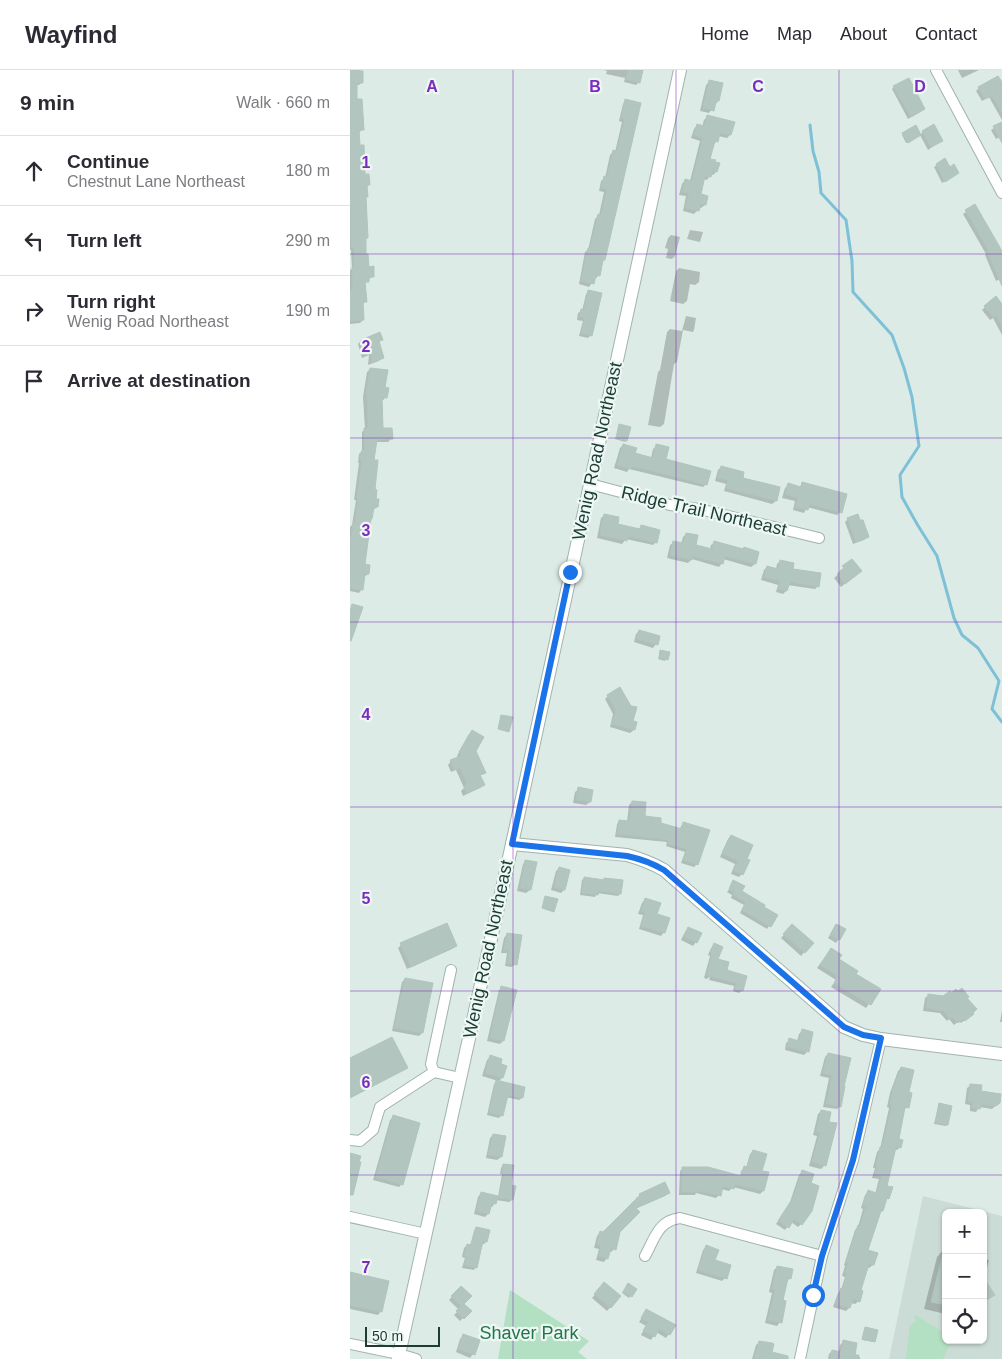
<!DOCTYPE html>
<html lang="en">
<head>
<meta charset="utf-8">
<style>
  body { margin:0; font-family:Helvetica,sans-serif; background:#f7f7f7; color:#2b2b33 }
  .controls { position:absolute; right:15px; bottom:15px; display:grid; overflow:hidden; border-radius:8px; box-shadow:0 1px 4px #0004 }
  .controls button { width:45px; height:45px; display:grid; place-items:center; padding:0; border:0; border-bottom:1px solid #e1e1e2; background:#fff; color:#2b2b33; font:25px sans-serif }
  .scale { position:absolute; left:15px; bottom:12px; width:75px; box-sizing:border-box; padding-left:5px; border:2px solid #1d3c36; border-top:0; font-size:14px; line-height:18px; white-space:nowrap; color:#1d3c36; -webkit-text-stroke:4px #edf7f3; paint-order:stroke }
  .stop { position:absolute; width:15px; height:15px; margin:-11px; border:4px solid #1a73e8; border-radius:50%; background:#fff }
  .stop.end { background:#1a73e8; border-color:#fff; box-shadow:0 1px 5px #0008 }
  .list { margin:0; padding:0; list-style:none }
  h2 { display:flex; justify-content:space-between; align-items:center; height:65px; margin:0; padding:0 20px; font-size:21px }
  h2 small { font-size:16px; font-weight:400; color:#7c7c81 }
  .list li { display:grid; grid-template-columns:32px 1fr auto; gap:15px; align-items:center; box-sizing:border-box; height:70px; padding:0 20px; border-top:1px solid #e1e1e2 }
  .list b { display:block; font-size:19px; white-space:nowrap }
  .list p { margin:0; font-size:16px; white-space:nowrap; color:#7c7c81 }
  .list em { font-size:16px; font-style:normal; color:#7c7c81 }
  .icon { flex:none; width:28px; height:28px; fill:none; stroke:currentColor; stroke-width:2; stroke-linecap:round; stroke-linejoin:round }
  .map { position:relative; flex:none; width:652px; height:1289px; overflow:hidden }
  header { display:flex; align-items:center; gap:30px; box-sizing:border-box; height:70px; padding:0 25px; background:#fff; border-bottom:1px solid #e1e1e2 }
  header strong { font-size:24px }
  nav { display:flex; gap:28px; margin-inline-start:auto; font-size:18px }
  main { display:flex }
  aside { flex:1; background:#fff }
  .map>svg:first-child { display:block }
  .built { fill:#cbdbd5; fill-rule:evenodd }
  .green { fill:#b3dfc2 }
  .shadow { fill:#0003 }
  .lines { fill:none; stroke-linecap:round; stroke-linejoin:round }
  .stream { stroke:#7ec1d7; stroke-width:3 }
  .building { fill:#b2c6bf; stroke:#afc5be }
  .minor-casing { stroke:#a0b3ae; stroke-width:12 }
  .tertiary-casing { stroke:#a0b3ae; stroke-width:14 }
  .minor { stroke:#fff; stroke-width:10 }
  .tertiary { stroke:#fff; stroke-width:12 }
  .route { stroke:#1a73e8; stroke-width:6 }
  .grid { fill:none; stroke:#7b2cbf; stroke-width:1; stroke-opacity:0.55 }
  .labels { text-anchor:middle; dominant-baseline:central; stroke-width:4.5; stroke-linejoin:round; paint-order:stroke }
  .street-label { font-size:18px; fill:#1d3c36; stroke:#edf7f3 }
  .park-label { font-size:18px; fill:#23764b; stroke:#edf7f3 }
  .grid-label { font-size:16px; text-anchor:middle; font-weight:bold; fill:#7b2cbf; stroke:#edf7f3; stroke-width:4.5; stroke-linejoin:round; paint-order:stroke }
</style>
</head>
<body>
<header>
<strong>Wayfind</strong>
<nav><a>Home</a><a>Map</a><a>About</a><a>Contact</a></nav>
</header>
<main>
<aside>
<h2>9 min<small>Walk · 660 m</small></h2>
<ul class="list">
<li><svg class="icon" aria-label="ahead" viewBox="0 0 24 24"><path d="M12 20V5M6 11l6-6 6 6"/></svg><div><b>Continue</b><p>Chestnut Lane Northeast</p></div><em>180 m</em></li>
<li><svg class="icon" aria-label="left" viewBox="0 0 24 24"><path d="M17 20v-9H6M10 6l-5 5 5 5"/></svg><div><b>Turn left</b></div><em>290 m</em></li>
<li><svg class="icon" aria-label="right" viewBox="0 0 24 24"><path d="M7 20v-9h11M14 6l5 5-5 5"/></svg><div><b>Turn right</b><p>Wenig Road Northeast</p></div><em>190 m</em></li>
<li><svg class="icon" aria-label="arrive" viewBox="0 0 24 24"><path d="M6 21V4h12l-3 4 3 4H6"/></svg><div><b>Arrive at destination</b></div></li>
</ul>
</aside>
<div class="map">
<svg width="652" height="1289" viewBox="0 0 652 1289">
  <rect width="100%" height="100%" fill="#ddebe6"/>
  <path class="built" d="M 573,1126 L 652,1146 L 652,1289 L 539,1289 ZM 596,1143 L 633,1143 L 633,1270 L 596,1270 Z"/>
  <g class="green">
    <path d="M 160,1220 L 239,1271 L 228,1282 L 237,1289 L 148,1289 Z"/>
    <path d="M 565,1245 L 596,1264 L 596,1270 L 602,1270 L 593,1289 L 556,1289 L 560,1256 L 566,1251 L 564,1246 Z"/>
  </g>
  <g class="shadow">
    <path d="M 0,0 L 8,0 L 8,2 L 12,12 L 9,15 L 6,15 L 6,30 L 12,60 L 8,63 L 14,106 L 18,115 L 16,117 L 16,127 L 15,128 L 17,167 L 15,170 L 17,198 L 23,206 L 18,210 L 14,215 L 16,231 L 12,235 L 13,250 L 10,253 L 0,254 L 0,200 L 2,199 L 1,180 L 0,180 Z"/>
    <path d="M 254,0 L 292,0 L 289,12 L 286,15 L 274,12 L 275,8 L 256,4 L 257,1 Z"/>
    <path d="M 608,0 L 629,0 L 612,8 Z"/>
    <path d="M 359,12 L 368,31 L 359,43 L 350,41 L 356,15 Z"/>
    <path d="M 652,15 L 652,50 L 639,27 L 632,31 L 626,21 L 629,18 Z"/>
    <path d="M 544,17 L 574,39 L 558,49 L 542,19 Z"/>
    <path d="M 276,30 L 289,34 L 254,190 L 251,193 L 248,206 L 245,209 L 244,209 L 242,213 L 239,217 L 229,214 L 235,182 L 238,180 L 245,149 L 249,145 L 254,122 L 249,121 L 251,111 L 255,108 L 260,85 L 263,82 L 265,82 L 272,52 L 269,51 L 273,34 Z"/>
    <path d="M 358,46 L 380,65 L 377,68 L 368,66 L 367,71 L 364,74 L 359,90 L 366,102 L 363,105 L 361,104 L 357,110 L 353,109 L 349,125 L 356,127 L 355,135 L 351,138 L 348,137 L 348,140 L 344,144 L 333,141 L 336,126 L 329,125 L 332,114 L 335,110 L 340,111 L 350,71 L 341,68 L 344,59 L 347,55 L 352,57 L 354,50 Z"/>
    <path d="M 652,53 L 652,71 L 650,67 L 646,69 L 641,60 Z"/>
    <path d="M 573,62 L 592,70 L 578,80 L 570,65 L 556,73 L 552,65 L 553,64 L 570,65 Z"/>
    <path d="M 587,95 L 599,98 L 608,103 L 592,113 L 584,97 Z"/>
    <path d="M 625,136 L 652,184 L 652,208 L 646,211 L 635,185 L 636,184 L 613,144 Z"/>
    <path d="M 340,160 L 353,162 L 350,172 L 337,169 Z"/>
    <path d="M 321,165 L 330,167 L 325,186 L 322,189 L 316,188 L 318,179 L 315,178 L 318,168 Z"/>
    <path d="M 329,198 L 350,202 L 349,212 L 345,215 L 340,214 L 337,231 L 333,234 L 320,231 L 326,201 Z"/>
    <path d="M 239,222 L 241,265 L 238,268 L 229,266 L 233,251 L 227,250 L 228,243 L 232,241 L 236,224 Z"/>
    <path d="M 652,236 L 652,265 L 643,248 L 640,250 L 632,240 L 635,237 Z"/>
    <path d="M 336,246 L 346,248 L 344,260 L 343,262 L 333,260 L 327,292 L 324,294 L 314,354 L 310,357 L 298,355 L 308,302 L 310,300 L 317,262 L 320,259 L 332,261 Z"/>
    <path d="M 32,269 L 28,273 L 32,287 L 29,291 L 18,295 L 19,285 L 12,288 L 8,274 L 11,271 Z"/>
    <path d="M 20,299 L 34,318 L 36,327 L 33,330 L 31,330 L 32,359 L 41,369 L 38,372 L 25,372 L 23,391 L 24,430 L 27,437 L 23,440 L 20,450 L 14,495 L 18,504 L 14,507 L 12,519 L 9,523 L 0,521 L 0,457 L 2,455 L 6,430 L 4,430 L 9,393 L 8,393 L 9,384 L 12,381 L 12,362 L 15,359 L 13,327 L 17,302 Z"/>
    <path d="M 270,356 L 276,370 L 275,372 L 265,369 Z"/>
    <path d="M 273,375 L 284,384 L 301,388 L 303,379 L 307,376 L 315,390 L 356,414 L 353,417 L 279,399 L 277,402 L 264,398 L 270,378 Z"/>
    <path d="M 371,397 L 391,409 L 426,431 L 422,434 L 374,421 L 376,414 L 365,411 L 368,400 Z"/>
    <path d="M 452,414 L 490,442 L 487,445 L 457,437 L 454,443 L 443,440 L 445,431 L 432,428 L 435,418 L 438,415 L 449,418 Z"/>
    <path d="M 255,445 L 266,455 L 288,460 L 292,456 L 306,472 L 303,475 L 276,469 L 272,474 L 247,468 L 251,448 Z"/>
    <path d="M 498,449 L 518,467 L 514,470 L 503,474 L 495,452 Z"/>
    <path d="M 336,464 L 344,476 L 360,480 L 361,475 L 365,472 L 405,494 L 401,497 L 373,489 L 372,493 L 369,497 L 342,489 L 338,493 L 317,488 L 320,475 L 324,472 L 331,474 L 333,467 Z"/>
    <path d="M 502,490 L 507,504 L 491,517 L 484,508 L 491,502 L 490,501 Z"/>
    <path d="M 430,491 L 441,500 L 468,516 L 465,519 L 437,515 L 436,521 L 433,524 L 426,522 L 428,515 L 411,510 L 414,500 L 417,497 L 426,499 L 427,494 Z"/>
    <path d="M 289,561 L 306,574 L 303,578 L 284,572 L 286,564 Z"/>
    <path d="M 311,581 L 318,583 L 315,591 L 308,589 Z"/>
    <path d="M 258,626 L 284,660 L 280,663 L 260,657 L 263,644 L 255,629 Z"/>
    <path d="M 119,664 L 124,681 L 134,702 L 129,706 L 133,715 L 130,718 L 113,726 L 111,721 L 114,718 L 106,700 L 101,702 L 98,695 L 101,691 L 108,688 L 107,686 Z"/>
    <path d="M 229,719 L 242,721 L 240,732 L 236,735 L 223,733 L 225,722 Z"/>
    <path d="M 282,732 L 293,747 L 309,754 L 330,760 L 331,756 L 334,753 L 347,794 L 344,797 L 331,793 L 335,782 L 316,776 L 317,772 L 265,767 L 267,754 L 269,751 L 277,752 L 279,735 Z"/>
    <path d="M 381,766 L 392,804 L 389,807 L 381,804 L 385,794 L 370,787 L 378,769 Z"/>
    <path d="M 176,791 L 180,820 L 176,823 L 167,821 L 173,794 Z"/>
    <path d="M 209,798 L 214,820 L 211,823 L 201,820 L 206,801 Z"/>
    <path d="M 235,808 L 253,811 L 254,809 L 270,824 L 268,826 L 247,823 L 245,827 L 230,825 L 232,810 Z"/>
    <path d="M 384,812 L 390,821 L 412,837 L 426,846 L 417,859 L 390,843 L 394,835 L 381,828 L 382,825 L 377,822 Z"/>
    <path d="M 295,829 L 306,845 L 314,862 L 311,866 L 289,859 L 293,845 L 288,844 L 292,833 Z"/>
    <path d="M 486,855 L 495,860 L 486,873 L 478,868 Z"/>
    <path d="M 442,856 L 462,873 L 451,886 L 431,868 Z"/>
    <path d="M 339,858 L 346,872 L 343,876 L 331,870 L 335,862 Z"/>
    <path d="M 157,864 L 165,894 L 162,897 L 155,896 L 157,883 L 151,883 L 154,868 Z"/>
    <path d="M 51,875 L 106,876 L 102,879 L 57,899 L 48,878 Z"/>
    <path d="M 364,875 L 367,890 L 375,901 L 396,907 L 392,920 L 389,923 L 383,921 L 384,916 L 359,910 L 360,906 L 357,909 L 354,908 L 360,886 L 358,885 L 361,878 Z"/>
    <path d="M 481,879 L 487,890 L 504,904 L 529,920 L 516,938 L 481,917 L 486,910 L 467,898 Z"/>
    <path d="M 55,909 L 82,914 L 72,963 L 69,966 L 42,961 L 52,912 Z"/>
    <path d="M 152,917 L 153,971 L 150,974 L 137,971 L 149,920 Z"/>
    <path d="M 579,925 L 594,927 L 616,928 L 619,947 L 611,953 L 609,951 L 604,955 L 599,949 L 597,951 L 590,943 L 573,941 L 575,928 Z"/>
    <path d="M 652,940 L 652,952 L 650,952 Z"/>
    <path d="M 452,961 L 462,963 L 457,982 L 454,985 L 435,980 L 436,973 L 440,970 L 447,971 L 449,964 Z"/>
    <path d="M 478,984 L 490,1036 L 487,1039 L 473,1037 L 479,1008 L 470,1006 L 475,987 Z"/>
    <path d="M 140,987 L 152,1008 L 148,1012 L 172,1028 L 169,1030 L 156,1027 L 152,1045 L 149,1048 L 137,1045 L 144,1014 L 148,1011 L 132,1006 L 137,990 Z"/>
    <path d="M 551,998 L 558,1023 L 557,1037 L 554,1040 L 547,1070 L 550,1077 L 547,1080 L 544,1080 L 535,1116 L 538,1128 L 534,1132 L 532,1141 L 528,1144 L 517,1181 L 526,1184 L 523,1195 L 519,1198 L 517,1197 L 509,1221 L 509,1231 L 505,1234 L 500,1233 L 499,1238 L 496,1241 L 483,1237 L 488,1223 L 491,1220 L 495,1207 L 492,1206 L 495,1196 L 494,1195 L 505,1160 L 508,1157 L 513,1139 L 511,1138 L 515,1125 L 518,1122 L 525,1124 L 529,1109 L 522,1108 L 525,1098 L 523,1098 L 527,1082 L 530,1079 L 539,1038 L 537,1037 L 540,1023 L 548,1001 Z"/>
    <path d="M 621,1015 L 630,1022 L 649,1032 L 642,1039 L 629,1037 L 626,1042 L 620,1041 L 620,1035 L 615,1034 L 617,1018 Z"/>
    <path d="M 589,1034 L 597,1055 L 596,1056 L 584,1054 Z"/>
    <path d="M 471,1041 L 477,1053 L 485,1054 L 474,1096 L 471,1099 L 459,1096 L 467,1066 L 463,1065 L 468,1044 Z"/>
    <path d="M 43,1047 L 52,1114 L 49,1117 L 23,1110 L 40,1050 Z"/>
    <path d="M 143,1065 L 151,1087 L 147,1090 L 136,1088 L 140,1068 Z"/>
    <path d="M 403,1081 L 410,1101 L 413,1121 L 410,1124 L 383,1117 L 379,1121 L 371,1119 L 369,1125 L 366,1128 L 346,1123 L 345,1125 L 329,1125 L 330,1101 L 333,1098 L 390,1107 L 391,1101 L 394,1098 L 396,1098 L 400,1084 Z"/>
    <path d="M 153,1095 L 162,1130 L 159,1132 L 146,1130 L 145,1133 L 142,1137 L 140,1136 L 138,1144 L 135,1147 L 124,1144 L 128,1127 L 131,1123 L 148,1127 L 152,1104 L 150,1104 L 151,1098 Z"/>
    <path d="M 452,1102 L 459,1114 L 451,1154 L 448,1157 L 441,1152 L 435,1160 L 426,1154 L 440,1132 L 449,1105 Z"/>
    <path d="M 315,1114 L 319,1122 L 315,1126 L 285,1139 L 269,1161 L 264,1179 L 261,1182 L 259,1182 L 257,1188 L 254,1192 L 246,1190 L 249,1179 L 244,1178 L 247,1166 L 250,1162 L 254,1163 L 287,1129 L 286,1128 L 290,1125 Z"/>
    <path d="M 126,1158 L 136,1172 L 134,1174 L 131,1174 L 126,1197 L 124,1200 L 112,1198 L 115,1188 L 112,1187 L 114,1178 L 117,1175 L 120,1176 L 124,1161 Z"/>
    <path d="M 356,1177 L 375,1208 L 372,1211 L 346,1203 L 353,1180 Z"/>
    <path d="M 594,1179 L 596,1180 L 596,1244 L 574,1239 L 587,1187 Z"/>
    <path d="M 633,1189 L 639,1190 L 633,1213 Z"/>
    <path d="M 427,1197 L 440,1208 L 436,1212 L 432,1231 L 430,1252 L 427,1256 L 415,1253 L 422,1223 L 419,1222 L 424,1200 Z"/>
    <path d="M 0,1204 L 31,1241 L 28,1245 L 0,1239 Z"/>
    <path d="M 254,1214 L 269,1227 L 257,1241 L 242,1228 Z"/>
    <path d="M 277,1216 L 285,1219 L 279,1228 L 272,1223 Z"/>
    <path d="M 111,1217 L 112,1234 L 120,1241 L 110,1251 L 104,1245 L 109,1240 L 99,1230 Z"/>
    <path d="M 297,1240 L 319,1264 L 316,1268 L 306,1262 L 301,1270 L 291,1265 L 296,1256 L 289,1252 Z"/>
    <path d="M 515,1258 L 524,1271 L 523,1272 L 512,1270 Z"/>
    <path d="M 114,1266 L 123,1284 L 120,1288 L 106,1282 L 110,1269 Z"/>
    <path d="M 410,1272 L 421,1283 L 422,1289 L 402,1289 L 406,1275 Z"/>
    <path d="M 493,1272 L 503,1286 L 510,1287 L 510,1289 L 478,1289 L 479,1284 L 482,1281 L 489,1282 L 490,1275 Z"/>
  </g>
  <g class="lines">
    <path class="stream" d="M 460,55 L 463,81 L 469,102 L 471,123 L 496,150 L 502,191 L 503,222 L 542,265 L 554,298 L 562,327 L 569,376 L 550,405 L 552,427 L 567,454 L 587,486 L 604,548 L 612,565 L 628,578 L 649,611 L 642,639 L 652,652"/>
  </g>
  <g class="building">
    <path d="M 0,0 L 13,1 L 13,13 L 0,13 Z"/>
    <path d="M 278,0 L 293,0 L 290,13 L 276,9 Z"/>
    <path d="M 648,6 L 652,12 L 652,43 L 642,26 L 635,29 L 628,17 Z"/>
    <path d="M 559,8 L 575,39 L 561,47 L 543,16 Z"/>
    <path d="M 359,10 L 373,13 L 369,31 L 366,31 L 364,41 L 353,38 Z"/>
    <path d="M 0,14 L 7,14 L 7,29 L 12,29 L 14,60 L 9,60 L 10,75 L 14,75 L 15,104 L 19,104 L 20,115 L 17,115 L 18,127 L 16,127 L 18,168 L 16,168 L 16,184 L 18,184 L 19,197 L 24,196 L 24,207 L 19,207 L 19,212 L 15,212 L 17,232 L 13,232 L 14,250 L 0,251 L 0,221 L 3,220 L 2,197 L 4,197 L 4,177 L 1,177 Z"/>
    <path d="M 275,29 L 291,33 L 255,190 L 253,190 L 250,206 L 246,205 L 244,214 L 231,211 L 238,178 L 240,178 L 248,144 L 251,145 L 257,119 L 251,118 L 254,106 L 257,107 L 263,80 L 267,81 L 275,49 L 271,48 Z"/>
    <path d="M 357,45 L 385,52 L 381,65 L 370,63 L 368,72 L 365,71 L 360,89 L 366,90 L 365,92 L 370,93 L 367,102 L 363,101 L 361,107 L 355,106 L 351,124 L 358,126 L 356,135 L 351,134 L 349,141 L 335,138 L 339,123 L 332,122 L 335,109 L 342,111 L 353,68 L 344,65 L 347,54 L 354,56 Z"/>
    <path d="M 652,52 L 652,73 L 643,56 Z"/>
    <path d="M 584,54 L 593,71 L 581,77 L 572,61 Z"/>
    <path d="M 566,55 L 571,65 L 558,73 L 552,63 Z"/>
    <path d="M 595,88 L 600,97 L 604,94 L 609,103 L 595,112 L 586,94 Z"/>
    <path d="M 625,134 L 652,181 L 652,216 L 637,181 L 639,181 L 615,140 Z"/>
    <path d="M 238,220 L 252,223 L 242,266 L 231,263 L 235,248 L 229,247 L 231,239 L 234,240 Z"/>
    <path d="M 646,226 L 652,234 L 652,256 L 646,246 L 644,248 L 634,236 Z"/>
    <path d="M 30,262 L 33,270 L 29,271 L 34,288 L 21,293 L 22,283 L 16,285 L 11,273 L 11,270 Z"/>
    <path d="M 20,298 L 38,300 L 35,317 L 39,318 L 37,328 L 32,327 L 33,358 L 42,358 L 43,369 L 27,370 L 24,390 L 28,390 L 25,419 L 27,420 L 26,429 L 29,429 L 28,437 L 24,437 L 22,449 L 21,449 L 15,494 L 20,495 L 19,504 L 15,504 L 13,520 L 0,518 L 1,476 L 0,475 L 3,453 L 5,453 L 8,427 L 7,427 L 12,390 L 10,390 L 12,380 L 15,380 L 14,358 L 18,358 L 17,325 L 16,324 Z"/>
    <path d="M 269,354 L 281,357 L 277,371 L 266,368 Z"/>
    <path d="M 273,374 L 287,378 L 285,383 L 303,388 L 306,374 L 319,377 L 316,389 L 361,401 L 357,415 L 282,396 L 281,399 L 267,395 Z"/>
    <path d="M 371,396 L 394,402 L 393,408 L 430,417 L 427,431 L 376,418 L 378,410 L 368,408 Z"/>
    <path d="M 452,412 L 497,424 L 492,443 L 460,434 L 458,440 L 445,437 L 448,428 L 435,424 L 438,413 L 451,417 Z"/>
    <path d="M 254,444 L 269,447 L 268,454 L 290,459 L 291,455 L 310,460 L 307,473 L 278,466 L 277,471 L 250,465 Z"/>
    <path d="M 508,444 L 510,450 L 513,450 L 519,467 L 506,472 L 497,448 Z"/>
    <path d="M 336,463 L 348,465 L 346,475 L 362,479 L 364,471 L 393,479 L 394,477 L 409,482 L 406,494 L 375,486 L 373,494 L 343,486 L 342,490 L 320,485 L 323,471 L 333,473 Z"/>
    <path d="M 502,489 L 512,501 L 495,514 L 487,504 L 494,498 L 492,496 Z"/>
    <path d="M 430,490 L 444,493 L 443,499 L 471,503 L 469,517 L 440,512 L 437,521 L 428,519 L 430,511 L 414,507 L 417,496 L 428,499 Z"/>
    <path d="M 2,534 L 13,537 L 1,571 L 0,571 L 0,541 Z"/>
    <path d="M 289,560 L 310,566 L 308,575 L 286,569 Z"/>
    <path d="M 310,580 L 320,582 L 318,590 L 309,588 Z"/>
    <path d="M 270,617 L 281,636 L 287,637 L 283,651 L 287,652 L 285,660 L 262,654 L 266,640 L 257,625 Z"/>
    <path d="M 151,645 L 163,647 L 159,662 L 148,659 Z"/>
    <path d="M 122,660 L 134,667 L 126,681 L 136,703 L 130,705 L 135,715 L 117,723 L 114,717 L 117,713 L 110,698 L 104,700 L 100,690 L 111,686 L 109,682 Z"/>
    <path d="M 228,717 L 243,720 L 241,732 L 226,730 Z"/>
    <path d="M 282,731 L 296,732 L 295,746 L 311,748 L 311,753 L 332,759 L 333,752 L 360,760 L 348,795 L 333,790 L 337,779 L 318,774 L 319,770 L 267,764 L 269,750 L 279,751 Z"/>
    <path d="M 381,765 L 403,775 L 397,789 L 400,790 L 393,805 L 383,800 L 388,791 L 372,783 Z"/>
    <path d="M 175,790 L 187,792 L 181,820 L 170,818 Z"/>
    <path d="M 209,797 L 220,800 L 215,820 L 204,817 Z"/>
    <path d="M 234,807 L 254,810 L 254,808 L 273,810 L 271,824 L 249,821 L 248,825 L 232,823 Z"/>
    <path d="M 383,810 L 395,816 L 392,821 L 415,835 L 414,837 L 428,845 L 421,857 L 392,840 L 396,832 L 383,825 L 384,822 L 379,819 Z"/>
    <path d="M 195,826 L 208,829 L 204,842 L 192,838 Z"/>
    <path d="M 295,828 L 311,833 L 307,844 L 320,848 L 315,863 L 291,856 L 295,842 L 291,841 Z"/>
    <path d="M 97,853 L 107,876 L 61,897 L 50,873 Z"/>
    <path d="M 442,854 L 464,873 L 455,883 L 433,864 Z"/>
    <path d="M 486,854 L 496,859 L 490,870 L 480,865 Z"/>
    <path d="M 338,857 L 352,863 L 347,873 L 334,867 Z"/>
    <path d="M 157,863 L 172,865 L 167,895 L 157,893 L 159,880 L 154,880 Z"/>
    <path d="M 364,873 L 373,877 L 368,889 L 379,892 L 377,900 L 397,906 L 393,921 L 385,919 L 387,913 L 362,907 L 362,905 L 361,907 L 357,905 L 362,883 L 360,883 Z"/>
    <path d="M 481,878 L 492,885 L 489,889 L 508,901 L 506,904 L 531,919 L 521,935 L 484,913 L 488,906 L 470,895 Z"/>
    <path d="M 55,908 L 83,913 L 73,963 L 44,958 Z"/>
    <path d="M 151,916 L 167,920 L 154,971 L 140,968 Z"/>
    <path d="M 612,918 L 619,927 L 617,928 L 627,939 L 623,943 L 624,944 L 615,951 L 613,949 L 608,953 L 602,947 L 600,949 L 594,941 L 576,938 L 578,924 L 593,926 L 600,921 L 601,923 L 606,919 L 608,921 Z"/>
    <path d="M 452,959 L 463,962 L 459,982 L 437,977 L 439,968 L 449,971 Z"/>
    <path d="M 42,967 L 58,998 L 0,1028 L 0,988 Z"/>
    <path d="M 478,983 L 501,988 L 494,1016 L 495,1016 L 491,1037 L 476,1034 L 482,1005 L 473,1003 Z"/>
    <path d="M 140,985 L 152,989 L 151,994 L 157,996 L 153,1008 L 135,1003 Z"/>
    <path d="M 551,997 L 564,1000 L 559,1022 L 562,1023 L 559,1038 L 555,1037 L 549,1069 L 553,1070 L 551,1078 L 546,1077 L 537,1116 L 543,1117 L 539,1129 L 537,1128 L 533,1141 L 531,1141 L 518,1180 L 528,1183 L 524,1195 L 519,1194 L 511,1220 L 513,1221 L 510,1232 L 503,1229 L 500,1238 L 486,1234 L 491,1218 L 493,1219 L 497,1203 L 495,1203 L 498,1193 L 496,1192 L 508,1155 L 510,1156 L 516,1136 L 513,1135 L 518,1120 L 526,1123 L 532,1106 L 525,1104 L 527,1095 L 526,1095 L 530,1077 L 532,1077 L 542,1035 L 540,1034 L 543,1019 Z"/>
    <path d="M 146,1010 L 175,1017 L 173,1028 L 158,1025 L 153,1046 L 139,1043 Z"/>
    <path d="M 620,1014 L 632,1015 L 631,1021 L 651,1024 L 650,1033 L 646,1036 L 631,1034 L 630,1039 L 622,1038 L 623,1032 L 618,1031 Z"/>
    <path d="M 589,1033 L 602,1036 L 598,1055 L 585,1053 Z"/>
    <path d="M 471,1040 L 481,1042 L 479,1052 L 487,1053 L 476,1096 L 462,1092 L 470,1063 L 466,1062 Z"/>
    <path d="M 43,1045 L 70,1053 L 53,1115 L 26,1107 Z"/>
    <path d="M 143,1064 L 156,1066 L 152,1087 L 138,1085 Z"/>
    <path d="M 403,1080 L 417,1084 L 412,1101 L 419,1102 L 414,1121 L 385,1114 L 384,1119 L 373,1116 L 371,1126 L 349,1121 L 349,1122 L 332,1122 L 332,1097 L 358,1097 L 391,1106 L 394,1096 L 397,1097 Z"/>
    <path d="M 0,1083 L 11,1086 L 9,1092 L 11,1092 L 3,1125 L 0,1125 Z"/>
    <path d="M 153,1094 L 164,1095 L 161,1115 L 166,1116 L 163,1130 L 149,1128 L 154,1102 L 152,1102 Z"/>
    <path d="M 452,1100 L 464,1104 L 461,1113 L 469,1116 L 462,1141 L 452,1155 L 444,1149 L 439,1158 L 428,1151 L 443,1128 Z"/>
    <path d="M 315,1112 L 320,1123 L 286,1138 L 290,1142 L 270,1162 L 266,1180 L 261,1178 L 258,1189 L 249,1186 L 251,1176 L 247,1174 L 250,1161 L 253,1162 L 290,1125 L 289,1124 Z"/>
    <path d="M 131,1122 L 148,1126 L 146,1134 L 142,1133 L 139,1144 L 126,1141 Z"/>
    <path d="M 126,1157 L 140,1160 L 137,1172 L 133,1171 L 127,1198 L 114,1195 L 116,1186 L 114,1185 L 117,1174 L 121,1175 Z"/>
    <path d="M 356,1175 L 369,1180 L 365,1190 L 381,1195 L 377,1209 L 348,1200 Z"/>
    <path d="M 593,1183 L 596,1183 L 596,1235 L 581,1232 Z"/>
    <path d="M 427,1196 L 443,1199 L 441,1209 L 438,1208 L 433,1230 L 436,1231 L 432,1253 L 418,1250 L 425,1220 L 422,1219 Z"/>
    <path d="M 0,1202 L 39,1211 L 32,1242 L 0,1235 Z"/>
    <path d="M 633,1207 L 645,1225 L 633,1232 Z"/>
    <path d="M 254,1212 L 271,1226 L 261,1238 L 244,1224 Z"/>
    <path d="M 278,1213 L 287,1219 L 282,1227 L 273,1222 Z"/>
    <path d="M 111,1216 L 122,1226 L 114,1234 L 122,1241 L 114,1249 L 106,1241 L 111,1236 L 101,1226 Z"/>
    <path d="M 296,1239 L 326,1255 L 320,1265 L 309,1259 L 305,1267 L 293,1261 L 298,1252 L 291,1248 Z"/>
    <path d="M 515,1257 L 528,1260 L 525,1272 L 512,1269 Z"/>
    <path d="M 113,1264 L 130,1270 L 125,1285 L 108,1279 Z"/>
    <path d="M 493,1270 L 507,1273 L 505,1285 L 509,1285 L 508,1289 L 480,1289 L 482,1280 L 491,1282 Z"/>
    <path d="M 409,1271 L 422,1273 L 424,1274 L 422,1282 L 438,1286 L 438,1289 L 404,1289 Z"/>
  </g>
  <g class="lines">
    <defs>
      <g id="minor">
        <path d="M 586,0 L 652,123"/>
        <path d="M 240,414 L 320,435 L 349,439 L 469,468"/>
        <path d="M 84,1002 L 81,994 L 101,900"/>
        <path d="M 0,1070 L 10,1071 L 23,1060 L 30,1037 L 84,1002 L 110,1008"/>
        <path d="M 0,1147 L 76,1164"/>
        <path d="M 295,1186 C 305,1168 308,1151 330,1148 L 472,1186"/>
        <path d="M 0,1274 L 49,1284 L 66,1289"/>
        <path d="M 450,1289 L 472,1186 L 503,1090 L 531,969"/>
      </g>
      <g id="tertiary">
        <path d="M 162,774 L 277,785 C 291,789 302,793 314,800 L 494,957 L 513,965 L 531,969 L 652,984"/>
        <path d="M 48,1289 L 162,774 L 330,0"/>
      </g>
    </defs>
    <use href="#minor" class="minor-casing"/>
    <use href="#tertiary" class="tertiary-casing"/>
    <use href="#minor" class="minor"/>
    <use href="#tertiary" class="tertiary"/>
  </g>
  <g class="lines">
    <path class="route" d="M 220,502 L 162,774 L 277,786 C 291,789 302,793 314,800 L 494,957 L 513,965 L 531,968 L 503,1090 L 472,1186 L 463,1225"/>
  </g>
  <path class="grid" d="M 163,0 L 163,1289M 326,0 L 326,1289M 489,0 L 489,1289M 0,184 L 652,184M 0,368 L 652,368M 0,552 L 652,552M 0,737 L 652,737M 0,921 L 652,921M 0,1105 L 652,1105"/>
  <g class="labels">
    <g class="street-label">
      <text transform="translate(247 381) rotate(-78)">Wenig Road Northeast</text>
      <text transform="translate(354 441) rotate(13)">Ridge Trail Northeast</text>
      <text transform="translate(138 879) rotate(-78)">Wenig Road Northeast</text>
    </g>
    <g class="park-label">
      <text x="179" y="1263">Shaver Park</text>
    </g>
  </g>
  <g class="grid-label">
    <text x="82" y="22">A</text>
    <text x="245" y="22">B</text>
    <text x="408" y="22">C</text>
    <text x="570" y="22">D</text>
    <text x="16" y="98">1</text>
    <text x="16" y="282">2</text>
    <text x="16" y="466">3</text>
    <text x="16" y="650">4</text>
    <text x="16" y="834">5</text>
    <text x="16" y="1018">6</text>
    <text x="16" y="1203">7</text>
  </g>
</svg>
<div class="controls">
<button>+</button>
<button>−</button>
<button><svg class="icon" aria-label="locate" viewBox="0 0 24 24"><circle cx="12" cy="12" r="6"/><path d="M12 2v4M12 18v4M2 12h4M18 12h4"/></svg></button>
</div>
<div class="scale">50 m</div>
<div class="stop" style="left:463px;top:1225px"></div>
<div class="stop end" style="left:220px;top:502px"></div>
</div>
</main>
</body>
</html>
